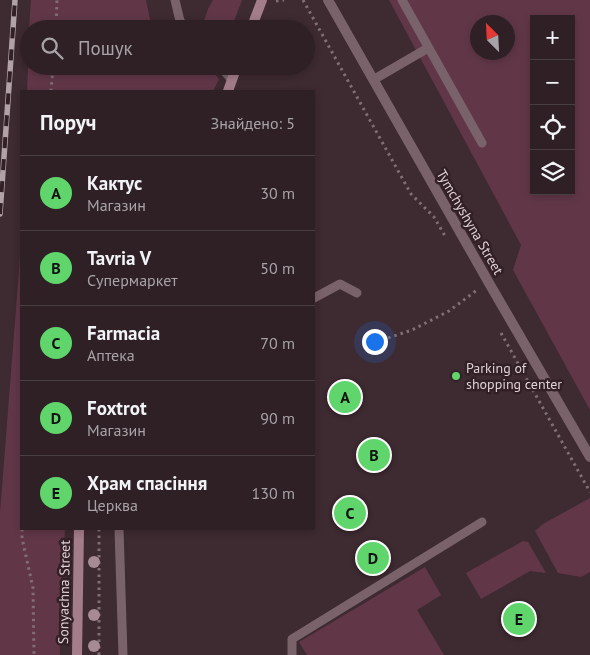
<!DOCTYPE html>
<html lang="uk">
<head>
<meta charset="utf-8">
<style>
  body { margin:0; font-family:"PT Sans",sans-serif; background:#3a2d32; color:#f1f3f6 }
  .controls { position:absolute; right:15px; top:15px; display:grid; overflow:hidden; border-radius:0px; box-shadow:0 2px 8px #0003 }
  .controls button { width:45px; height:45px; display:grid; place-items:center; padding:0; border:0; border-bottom:1px solid #493e42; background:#2e2025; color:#f1f3f6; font:25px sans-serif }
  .compass { position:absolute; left:470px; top:15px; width:45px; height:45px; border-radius:50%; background:#2e2025; box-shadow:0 2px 8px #0003; rotate:336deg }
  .you { position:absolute; left:374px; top:341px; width:18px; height:18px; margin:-12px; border:4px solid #fff; border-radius:50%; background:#1a73e8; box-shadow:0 0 0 8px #1a73e833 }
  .badge { display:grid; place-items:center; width:32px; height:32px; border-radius:50%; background:#5fd56b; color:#111; font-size:16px; font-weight:700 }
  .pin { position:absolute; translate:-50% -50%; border:2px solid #fff; box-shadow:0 1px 5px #0006 }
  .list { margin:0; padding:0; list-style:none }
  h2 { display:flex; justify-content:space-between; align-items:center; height:65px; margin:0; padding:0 20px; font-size:21px }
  h2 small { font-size:16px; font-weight:400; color:#a7a3a7 }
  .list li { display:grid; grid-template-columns:32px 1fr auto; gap:15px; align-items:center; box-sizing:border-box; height:75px; padding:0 20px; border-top:1px solid #493e42 }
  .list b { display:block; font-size:19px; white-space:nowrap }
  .list p { margin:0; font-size:16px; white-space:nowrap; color:#a7a3a7 }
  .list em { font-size:16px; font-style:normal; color:#a7a3a7 }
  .icon { flex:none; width:28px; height:28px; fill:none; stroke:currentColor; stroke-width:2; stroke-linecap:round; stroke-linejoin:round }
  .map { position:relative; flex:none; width:590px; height:655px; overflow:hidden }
  .search { position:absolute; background:#2e2025; box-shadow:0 2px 8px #0003; left:20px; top:20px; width:295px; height:55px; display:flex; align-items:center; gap:12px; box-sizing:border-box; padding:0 18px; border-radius:28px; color:#a7a3a7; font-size:19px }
  .panel { position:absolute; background:#2e2025; box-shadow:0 2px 8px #0003; left:20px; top:90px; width:295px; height:440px; border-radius:0px }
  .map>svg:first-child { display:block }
  .green { fill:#613747; fill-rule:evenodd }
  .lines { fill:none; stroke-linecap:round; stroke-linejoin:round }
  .path { stroke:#806e75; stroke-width:3; stroke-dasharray:2.5 4; stroke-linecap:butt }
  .lane { stroke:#7a626a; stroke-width:9 }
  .street { stroke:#7a626a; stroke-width:10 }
  .secondary { stroke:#a37d8a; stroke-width:10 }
  .rail-casing { stroke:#b1a2a8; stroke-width:5.5 }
  .rail { stroke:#332027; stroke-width:4; stroke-dasharray:11; stroke-linecap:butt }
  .tree { fill:#a68a94 }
  .poi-dot { fill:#5fd56b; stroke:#332027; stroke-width:2 }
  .labels { text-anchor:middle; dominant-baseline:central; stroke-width:5; stroke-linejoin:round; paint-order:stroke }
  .street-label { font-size:14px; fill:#ded1d6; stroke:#332027 }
  .poi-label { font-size:14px; fill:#ded1d6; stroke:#332027; text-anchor:start }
</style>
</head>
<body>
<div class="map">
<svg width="590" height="655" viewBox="0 0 590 655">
  <rect width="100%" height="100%" fill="#3e2a31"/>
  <g class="green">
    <path d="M 31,0 L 146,0 L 152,29 L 29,29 Z"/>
    <path d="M 213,0 L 242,0 L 231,29 L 208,29 L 204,21 L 208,9 Z"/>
    <path d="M 389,0 L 590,0 L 590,410 L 513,270 L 521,245 ZM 534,19 L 571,19 L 571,191 L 534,191 ZM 478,22 L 508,22 L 508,52 L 478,52 Z"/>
    <path d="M 29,48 L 29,66 L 207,66 L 219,79 L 213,91 L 27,91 Z"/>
    <path d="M 21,245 L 21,529 L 65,529 L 59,613 L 60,655 L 0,655 L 0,513 Z"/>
    <path d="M 590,498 L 590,572 L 581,577 L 558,573 L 535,531 L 543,524 Z"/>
    <path d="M 523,541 L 528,542 L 546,573 L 530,571 L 481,599 L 466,573 Z"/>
    <path d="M 425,567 L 441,595 L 417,610 L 444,655 L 307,655 L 299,642 Z"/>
  </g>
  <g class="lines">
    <g class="path">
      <path d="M 303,0 L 411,194 L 434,217 L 445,236"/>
      <path d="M 276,1 L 284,0"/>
      <path d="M 56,29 L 57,0"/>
      <path d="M 51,91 L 53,66"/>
      <path d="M 501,333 L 590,492"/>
      <path d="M 382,340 L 412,330 L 449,311 L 477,290"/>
      <path d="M 22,529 L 22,538 L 33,588 L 34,655"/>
      <path d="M 99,529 L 99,655"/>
    </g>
    <g class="lane">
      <path d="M 175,0 L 180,21 L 187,29"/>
      <path d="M 402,0 L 482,143"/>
      <path d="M 220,66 L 232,80"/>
      <path d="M 373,80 L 428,48"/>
      <path d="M 314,298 L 340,284 L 357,293"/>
      <path d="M 119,529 L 123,655"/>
      <path d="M 292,655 L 292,639 L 482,522"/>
    </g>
    <path class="street" d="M 328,0 L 489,283 L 590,457"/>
    <g class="secondary">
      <path d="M 251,29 L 262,0"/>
      <path d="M 228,91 L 237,66"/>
      <path d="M 77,655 L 79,529"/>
    </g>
    <defs>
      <path id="rail" d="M 0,214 L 15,0"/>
    </defs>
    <use href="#rail" class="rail-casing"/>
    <use href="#rail" class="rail"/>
  </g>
  <g class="tree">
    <circle cx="94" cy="562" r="6"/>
    <circle cx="94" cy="615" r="6"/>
    <circle cx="94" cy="646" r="6"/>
  </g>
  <circle class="poi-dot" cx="456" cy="376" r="5"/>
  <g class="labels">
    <g class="street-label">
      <text transform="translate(470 222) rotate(60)">Tymchyshyna Street</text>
      <text transform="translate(64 592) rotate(-89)">Sonyachna Street</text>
    </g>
    <g class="poi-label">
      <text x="466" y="368">Parking of<tspan x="466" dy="16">shopping center</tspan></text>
    </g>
  </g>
</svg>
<div class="controls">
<button>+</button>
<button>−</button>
<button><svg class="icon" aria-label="locate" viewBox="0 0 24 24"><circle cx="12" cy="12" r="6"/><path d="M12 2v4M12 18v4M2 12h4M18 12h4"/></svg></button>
<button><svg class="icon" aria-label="layers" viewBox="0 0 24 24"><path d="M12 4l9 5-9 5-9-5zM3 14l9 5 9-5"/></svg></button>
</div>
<svg class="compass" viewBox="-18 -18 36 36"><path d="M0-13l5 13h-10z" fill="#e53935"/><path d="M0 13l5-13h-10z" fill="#a7a3a7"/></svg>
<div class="you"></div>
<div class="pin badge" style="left:345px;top:397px">A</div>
<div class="pin badge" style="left:374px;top:455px">B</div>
<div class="pin badge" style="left:350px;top:513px">C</div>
<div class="pin badge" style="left:373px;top:558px">D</div>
<div class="pin badge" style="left:519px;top:619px">E</div>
<div class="search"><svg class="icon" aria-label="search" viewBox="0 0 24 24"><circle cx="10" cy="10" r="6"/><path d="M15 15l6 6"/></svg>Пошук</div>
<section class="panel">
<h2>Поруч<small>Знайдено: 5</small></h2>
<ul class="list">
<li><span class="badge">A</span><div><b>Кактус</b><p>Магазин</p></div><em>30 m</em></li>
<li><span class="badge">B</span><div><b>Tavria V</b><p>Супермаркет</p></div><em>50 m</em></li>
<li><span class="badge">C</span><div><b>Farmacia</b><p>Аптека</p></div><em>70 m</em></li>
<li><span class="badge">D</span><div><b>Foxtrot</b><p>Магазин</p></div><em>90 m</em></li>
<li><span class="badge">E</span><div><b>Храм спасіння</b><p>Церква</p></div><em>130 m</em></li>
</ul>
</section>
</div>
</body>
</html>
